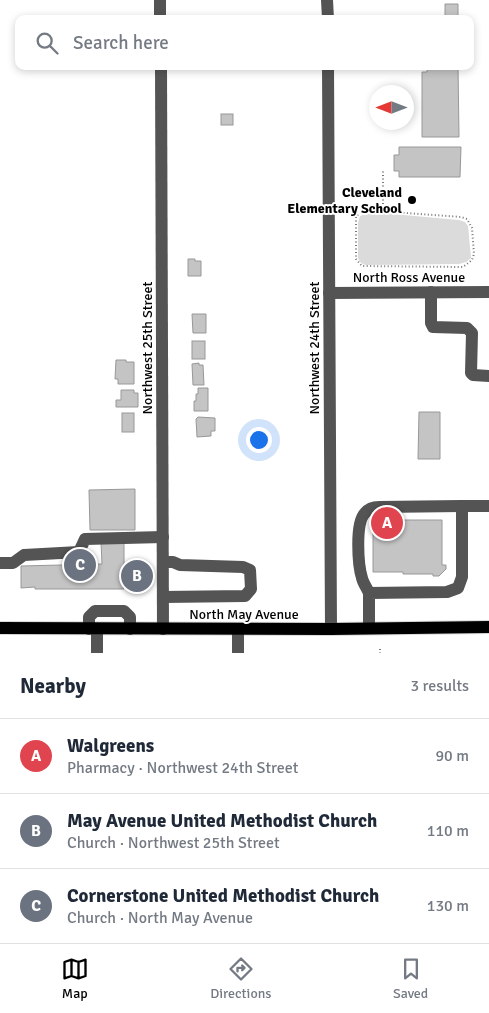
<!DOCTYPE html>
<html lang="en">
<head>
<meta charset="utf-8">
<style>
  body { margin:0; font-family:Signika,sans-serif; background:#f2f2f3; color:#1f2937 }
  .compass { position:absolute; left:369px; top:85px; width:45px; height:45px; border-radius:50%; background:#fff; box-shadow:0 2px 8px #0003; rotate:270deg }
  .you { position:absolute; left:258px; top:439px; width:18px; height:18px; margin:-12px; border:4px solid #fff; border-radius:50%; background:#1a73e8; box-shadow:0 0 0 8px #1a73e833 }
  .badge { display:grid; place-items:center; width:32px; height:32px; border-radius:50%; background:#000; color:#fff; font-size:16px; font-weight:700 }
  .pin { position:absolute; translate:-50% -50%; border:2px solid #fff; box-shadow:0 1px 5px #0006 }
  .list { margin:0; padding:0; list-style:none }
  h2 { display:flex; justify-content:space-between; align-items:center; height:65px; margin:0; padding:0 20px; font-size:21px }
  h2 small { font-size:16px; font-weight:400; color:#747a83 }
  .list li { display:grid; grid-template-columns:32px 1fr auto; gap:15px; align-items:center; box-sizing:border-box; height:75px; padding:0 20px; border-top:1px solid #e0e1e3 }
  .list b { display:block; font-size:19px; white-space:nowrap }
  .list p { margin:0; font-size:16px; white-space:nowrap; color:#747a83 }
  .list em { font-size:16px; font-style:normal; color:#747a83 }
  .icon { flex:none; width:28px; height:28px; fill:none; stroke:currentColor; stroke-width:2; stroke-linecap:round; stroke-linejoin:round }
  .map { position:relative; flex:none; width:489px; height:653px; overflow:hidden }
  .search { position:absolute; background:#fff; box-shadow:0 2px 8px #0003; left:15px; right:15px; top:15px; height:55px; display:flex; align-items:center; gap:12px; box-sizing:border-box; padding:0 18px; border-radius:10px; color:#747a83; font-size:19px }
  .sheet { height:290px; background:#fff }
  nav { display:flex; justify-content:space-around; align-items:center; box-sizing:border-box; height:70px; border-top:1px solid #e0e1e3; background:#fff; font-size:14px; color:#747a83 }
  nav a { display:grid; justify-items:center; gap:2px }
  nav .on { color:#000 }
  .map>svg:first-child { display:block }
  .green { fill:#dbdbdb }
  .building { fill:#c4c4c4; stroke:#989898 }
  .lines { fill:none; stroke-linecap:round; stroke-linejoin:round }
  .major-casing { stroke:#dbdbdb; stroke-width:14 }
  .path { stroke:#767676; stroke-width:2; stroke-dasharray:1 2.5; stroke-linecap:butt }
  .minor { stroke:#545454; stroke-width:12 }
  .major { stroke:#000; stroke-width:12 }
  .poi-dot { fill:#000; stroke:#fff; stroke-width:2 }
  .labels { text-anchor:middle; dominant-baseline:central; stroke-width:4; stroke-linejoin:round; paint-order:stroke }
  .poi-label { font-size:14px; font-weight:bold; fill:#000; stroke:#fff; text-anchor:end }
  .street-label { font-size:14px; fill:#000; stroke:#fff }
</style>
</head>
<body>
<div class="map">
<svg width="489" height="653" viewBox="0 0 489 653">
  <rect width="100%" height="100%" fill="#fff"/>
  <path class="green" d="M 370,212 L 459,220 L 465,222 L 468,226 L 471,258 L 466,262 L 459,264 L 365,265 L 360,262 L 358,258 L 358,223 L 360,216 Z"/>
  <g class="building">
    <path d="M 445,4 L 458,4 L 458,19 L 427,19 L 445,17 Z"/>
    <path d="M 427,66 L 458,66 L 459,137 L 422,137 L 422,72 L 427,72 Z"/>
    <rect x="221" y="114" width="12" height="11"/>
    <path d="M 399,147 L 461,147 L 460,177 L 399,177 L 399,171 L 394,171 L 394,155 L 399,155 Z"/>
    <path d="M 188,259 L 195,259 L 195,261 L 201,261 L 201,276 L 188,276 Z"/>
    <path d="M 192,314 L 206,314 L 206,333 L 193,333 Z"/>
    <rect x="192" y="341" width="13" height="18"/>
    <path d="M 116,360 L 126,360 L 126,362 L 134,362 L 134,384 L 118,384 L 118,379 L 115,379 Z"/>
    <path d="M 199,363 L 199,365 L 203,365 L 204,385 L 193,385 L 192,364 Z"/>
    <path d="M 198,388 L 208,388 L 208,411 L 194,411 L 194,401 L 196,401 L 196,394 L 198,394 Z"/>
    <path d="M 121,390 L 134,390 L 134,393 L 138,393 L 138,407 L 116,407 L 116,400 L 121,400 Z"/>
    <path d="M 419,412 L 440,412 L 440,459 L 418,459 Z"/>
    <rect x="122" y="413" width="12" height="19"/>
    <path d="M 198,417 L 215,418 L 215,431 L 211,431 L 211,436 L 197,437 L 196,419 Z"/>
    <path d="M 135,489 L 135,530 L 90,530 L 89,490 Z"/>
    <path d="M 373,520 L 442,520 L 442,565 L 446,565 L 446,569 L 439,576 L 433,576 L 433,574 L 403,574 L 403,572 L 373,572 Z"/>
    <path d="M 101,542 L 124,542 L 124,589 L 35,589 L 35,587 L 21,588 L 21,566 L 102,564 Z"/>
  </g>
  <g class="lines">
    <defs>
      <path id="major" d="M 0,628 L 331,629 L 489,627"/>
    </defs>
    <use href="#major" class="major-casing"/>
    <g class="path">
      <path d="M 365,210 L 461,217 L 467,219 L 472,228 L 474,254 L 472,260 L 463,267 L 362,266 L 356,259 L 356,216 Z"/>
      <path d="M 383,211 L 383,171"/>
      <path d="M 380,649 L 380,653"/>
    </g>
    <g class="minor">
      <path d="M 160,0 L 160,19"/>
      <path d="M 327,0 L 328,19"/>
      <path d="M 161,66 L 163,629"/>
      <path d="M 328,66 L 331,629"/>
      <path d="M 431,292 L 431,323 L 433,327 L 467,328 L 472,333 L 471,373 L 473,375 L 489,376"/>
      <path d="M 329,293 L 489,292"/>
      <path d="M 163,562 L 173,562 L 180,565 L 243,567 L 250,570 L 251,589 L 245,596 L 163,597"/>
      <path d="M 0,563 L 13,563 L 24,555 L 79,552 L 85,539 L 163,537"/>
      <path d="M 369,593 C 367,588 363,583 362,578 C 358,565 355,523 365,513 C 369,508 374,507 379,507 L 462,506"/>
      <path d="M 369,628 L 369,593 L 447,592 L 458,588 L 462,577 L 462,506 L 489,506"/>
      <path d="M 89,629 L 89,617 L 95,611 L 124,611 L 130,617 L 130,629"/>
      <path d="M 238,629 L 238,653"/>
      <path d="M 97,653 L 97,629"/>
    </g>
    <use href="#major" class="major"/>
  </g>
  <circle class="poi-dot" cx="412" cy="200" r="5"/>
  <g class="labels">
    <g class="poi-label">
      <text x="402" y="192">Cleveland<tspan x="402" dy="16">Elementary School</tspan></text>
    </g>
    <g class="street-label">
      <text x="409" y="277">North Ross Avenue</text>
      <text transform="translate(147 348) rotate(-90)">Northwest 25th Street</text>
      <text transform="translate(314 348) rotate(-90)">Northwest 24th Street</text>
      <text x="244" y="614">North May Avenue</text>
    </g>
  </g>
</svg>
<svg class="compass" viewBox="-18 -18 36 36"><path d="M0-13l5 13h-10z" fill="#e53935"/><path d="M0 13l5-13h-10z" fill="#747a83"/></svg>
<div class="you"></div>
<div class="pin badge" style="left:387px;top:523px;background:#e0444e">A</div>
<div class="pin badge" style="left:137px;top:576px;background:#6b7280">B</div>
<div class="pin badge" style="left:80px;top:565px;background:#6b7280">C</div>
<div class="search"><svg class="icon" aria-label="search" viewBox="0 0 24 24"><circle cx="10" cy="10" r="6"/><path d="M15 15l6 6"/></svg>Search here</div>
</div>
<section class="sheet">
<h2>Nearby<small>3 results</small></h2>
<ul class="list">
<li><span class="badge" style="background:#e0444e">A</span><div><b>Walgreens</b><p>Pharmacy · Northwest 24th Street</p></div><em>90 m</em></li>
<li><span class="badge" style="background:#6b7280">B</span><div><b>May Avenue United Methodist Church</b><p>Church · Northwest 25th Street</p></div><em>110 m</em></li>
<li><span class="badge" style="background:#6b7280">C</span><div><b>Cornerstone United Methodist Church</b><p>Church · North May Avenue</p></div><em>130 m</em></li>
</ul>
</section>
<nav>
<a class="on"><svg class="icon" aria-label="map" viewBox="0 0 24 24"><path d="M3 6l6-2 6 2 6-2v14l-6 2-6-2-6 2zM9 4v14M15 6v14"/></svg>Map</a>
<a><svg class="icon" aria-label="directions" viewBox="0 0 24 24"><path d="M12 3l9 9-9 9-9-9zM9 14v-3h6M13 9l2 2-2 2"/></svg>Directions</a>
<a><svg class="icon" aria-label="saved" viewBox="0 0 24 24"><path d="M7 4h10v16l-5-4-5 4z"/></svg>Saved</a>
</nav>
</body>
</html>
